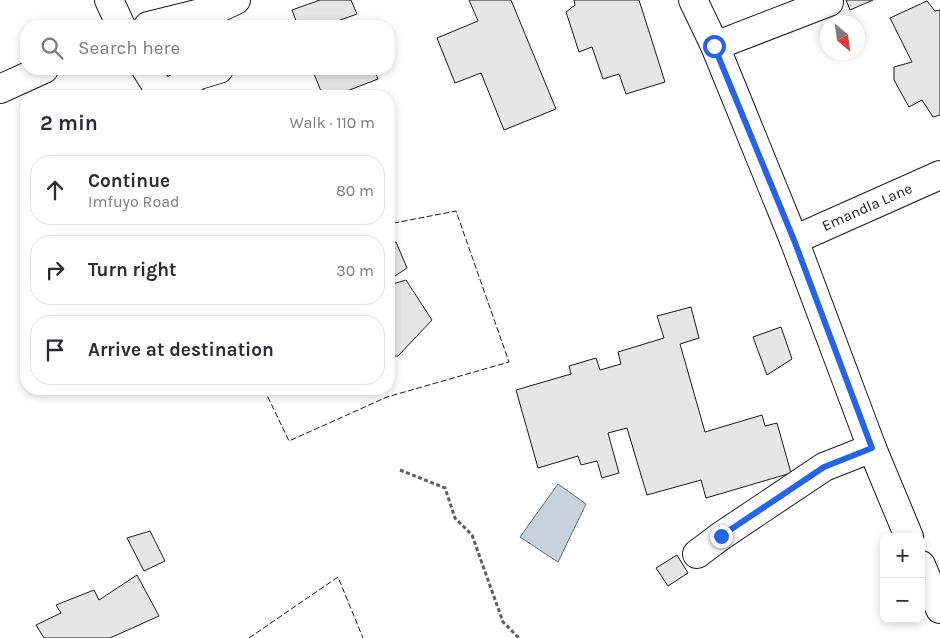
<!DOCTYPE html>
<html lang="en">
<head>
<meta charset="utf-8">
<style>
  body { margin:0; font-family:Karla,sans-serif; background:#f2f2f3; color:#2b2b33 }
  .controls { position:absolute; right:15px; bottom:15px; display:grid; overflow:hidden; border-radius:10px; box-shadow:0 2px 8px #0003 }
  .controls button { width:45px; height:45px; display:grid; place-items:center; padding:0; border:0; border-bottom:1px solid #e1e1e2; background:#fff; color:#2b2b33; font:25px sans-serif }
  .compass { position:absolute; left:820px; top:15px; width:45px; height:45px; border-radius:50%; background:#fff; box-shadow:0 2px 8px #0003; rotate:151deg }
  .stop { position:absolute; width:15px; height:15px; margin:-11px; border:4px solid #2563eb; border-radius:50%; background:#fff }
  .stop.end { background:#2563eb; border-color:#fff; box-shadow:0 1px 5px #0008 }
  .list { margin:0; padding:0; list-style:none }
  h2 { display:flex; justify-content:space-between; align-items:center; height:65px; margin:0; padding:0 20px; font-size:21px }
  h2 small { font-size:16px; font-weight:400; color:#7c7c81 }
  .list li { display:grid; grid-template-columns:32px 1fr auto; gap:15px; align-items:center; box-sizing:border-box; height:70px; margin:0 10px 10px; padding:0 10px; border:1px solid #e1e1e2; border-radius:20px }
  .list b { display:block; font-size:19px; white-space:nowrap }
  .list p { margin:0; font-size:16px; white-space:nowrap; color:#7c7c81 }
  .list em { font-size:16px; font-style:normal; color:#7c7c81 }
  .icon { flex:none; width:28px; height:28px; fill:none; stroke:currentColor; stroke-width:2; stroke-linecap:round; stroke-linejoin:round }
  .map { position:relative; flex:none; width:940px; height:638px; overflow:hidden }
  .search { position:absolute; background:#fff; box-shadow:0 2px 8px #0003; left:20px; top:20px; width:375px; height:55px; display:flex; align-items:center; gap:12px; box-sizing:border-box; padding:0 18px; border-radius:20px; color:#7c7c81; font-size:19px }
  .panel { position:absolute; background:#fff; box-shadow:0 2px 8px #0003; left:20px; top:90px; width:375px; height:305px; border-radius:20px }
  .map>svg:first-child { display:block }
  .water { fill:#c6d2dc; stroke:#6a6a6a }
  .building { fill:#e6e6e6; stroke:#1a1a1a }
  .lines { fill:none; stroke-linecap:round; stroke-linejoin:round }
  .minor-casing { stroke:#1a1a1a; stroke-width:30 }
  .path { stroke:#5f5f5f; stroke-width:3; stroke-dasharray:4 2.5; stroke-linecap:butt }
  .minor { stroke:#fff; stroke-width:28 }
  .fence { stroke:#1a1a1a; stroke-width:1; stroke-dasharray:6 2.5; stroke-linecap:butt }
  .route { stroke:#2563eb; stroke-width:6 }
  .labels { text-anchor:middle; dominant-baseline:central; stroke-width:4; stroke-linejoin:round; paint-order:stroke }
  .street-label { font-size:15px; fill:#1a1a1a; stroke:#fff }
</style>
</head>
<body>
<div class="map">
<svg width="940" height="638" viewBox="0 0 940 638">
  <rect width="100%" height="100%" fill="#fff"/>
  <path class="water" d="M 558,484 L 586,504 L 558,562 L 520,537 Z"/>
  <g class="building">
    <path d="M 320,0 L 351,0 L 357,14 L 324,26 L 298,26 L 292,10 Z"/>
    <path d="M 469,0 L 511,0 L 556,109 L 504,130 L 481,73 L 455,83 L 437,38 L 478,21 Z"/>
    <path d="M 574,0 L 639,0 L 665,82 L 626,94 L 619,74 L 603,79 L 592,47 L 579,52 L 566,12 L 575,5 Z"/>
    <path d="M 846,0 L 873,0 L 850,10 Z"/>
    <path d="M 927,1 L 935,11 L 940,10 L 940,115 L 933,117 L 922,100 L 909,107 L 894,80 L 894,67 L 912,62 L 890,18 Z"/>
    <path d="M 312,69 L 374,69 L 378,79 L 334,96 L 323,96 Z"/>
    <path d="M 396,242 L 407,268 L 389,280 L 389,245 Z"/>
    <path d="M 406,280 L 432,320 L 398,356 L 389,356 L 389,285 Z"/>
    <path d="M 691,307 L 699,338 L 680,344 L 705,432 L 762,415 L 765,426 L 777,423 L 791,473 L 706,498 L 701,480 L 647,495 L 627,428 L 608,433 L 619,473 L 602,478 L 597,461 L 581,465 L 578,456 L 538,468 L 516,390 L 571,374 L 569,366 L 596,358 L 600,370 L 621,364 L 618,352 L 664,338 L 657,316 Z"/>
    <path d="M 781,327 L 792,359 L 767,375 L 753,337 Z"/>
    <path d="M 150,531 L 165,561 L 144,571 L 127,538 Z"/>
    <path d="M 677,555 L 688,573 L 668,586 L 656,568 Z"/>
    <path d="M 137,575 L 159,616 L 110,638 L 44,638 L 36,625 L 61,613 L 56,605 L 94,590 L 99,600 Z"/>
  </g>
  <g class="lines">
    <defs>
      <g id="minor">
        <path d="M 109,0 L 121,26"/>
        <path d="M 693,0 L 715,46 L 794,240 L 872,448 L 909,537"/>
        <path d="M 148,26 L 217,9 L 236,0"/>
        <path d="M 715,46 L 829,2"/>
        <path d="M 146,69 L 163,96"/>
        <path d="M 0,89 L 44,69"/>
        <path d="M 163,96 L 199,75 L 219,69"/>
        <path d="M 794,240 L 940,175"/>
        <path d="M 697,554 L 721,536 L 824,467 L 872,448"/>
        <path d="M 921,565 L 940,609"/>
      </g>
    </defs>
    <use href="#minor" class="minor-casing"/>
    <path class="path" d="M 400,470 L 445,488 L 455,518 L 472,535 L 503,622 L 519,638"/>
    <use href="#minor" class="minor"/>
    <g class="fence">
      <path d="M 264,389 L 289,441 L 387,397 L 509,362 L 456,211 L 389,224"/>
      <path d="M 249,638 L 338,577 L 363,638"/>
    </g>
  </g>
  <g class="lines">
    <path class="route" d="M 714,46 L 794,240 L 872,448 L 824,467 L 721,536"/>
  </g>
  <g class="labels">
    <g class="street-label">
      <text transform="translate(867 207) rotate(-24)">Emandla Lane</text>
    </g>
  </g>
</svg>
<div class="controls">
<button>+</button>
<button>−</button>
</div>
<svg class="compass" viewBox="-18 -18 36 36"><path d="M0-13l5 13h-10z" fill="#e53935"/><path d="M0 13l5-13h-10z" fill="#7c7c81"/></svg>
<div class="stop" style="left:714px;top:46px"></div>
<div class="stop end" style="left:721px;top:536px"></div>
<div class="search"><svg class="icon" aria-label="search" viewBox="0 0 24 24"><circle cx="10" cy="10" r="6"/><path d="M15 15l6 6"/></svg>Search here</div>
<section class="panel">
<h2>2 min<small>Walk · 110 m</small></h2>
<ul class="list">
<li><svg class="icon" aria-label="ahead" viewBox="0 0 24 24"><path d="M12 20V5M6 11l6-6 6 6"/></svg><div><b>Continue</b><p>Imfuyo Road</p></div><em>80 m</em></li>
<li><svg class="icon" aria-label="right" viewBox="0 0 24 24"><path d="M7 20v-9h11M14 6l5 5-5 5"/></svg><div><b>Turn right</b></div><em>30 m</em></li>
<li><svg class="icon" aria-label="arrive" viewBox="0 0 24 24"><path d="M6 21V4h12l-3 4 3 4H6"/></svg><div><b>Arrive at destination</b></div></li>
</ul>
</section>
</div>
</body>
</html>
